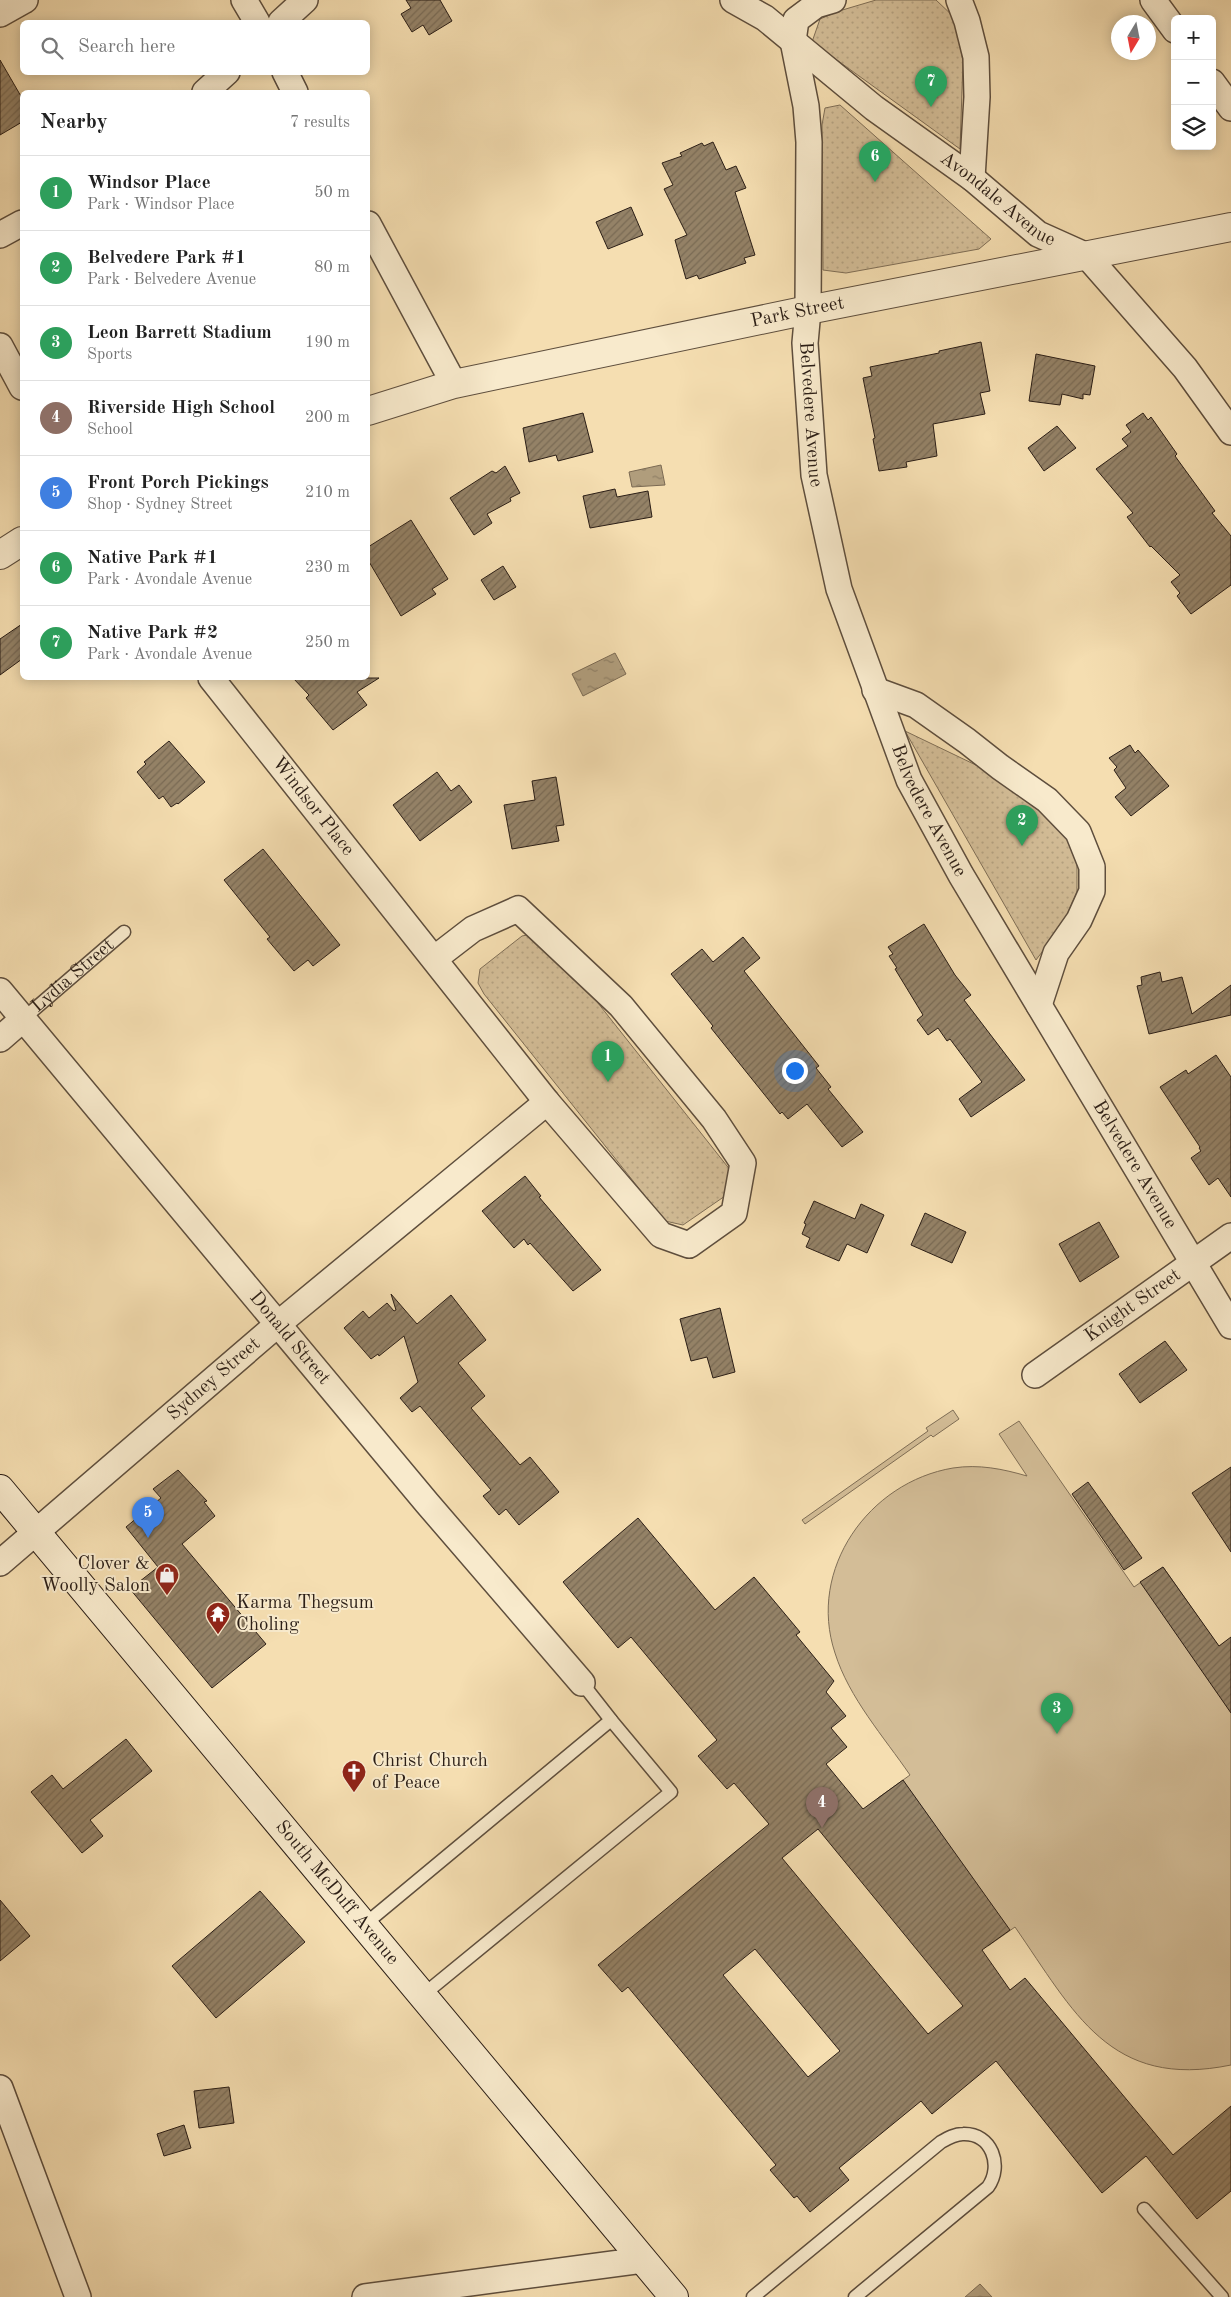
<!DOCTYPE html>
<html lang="en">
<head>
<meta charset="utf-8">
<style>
  body { margin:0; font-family:"Old Standard TT",serif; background:#f6f6f6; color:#222 }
  .controls { position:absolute; right:15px; top:15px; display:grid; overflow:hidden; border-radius:8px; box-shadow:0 2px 12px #0003 }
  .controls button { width:45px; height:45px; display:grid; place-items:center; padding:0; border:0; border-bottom:1px solid #e0e0e0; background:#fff; color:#222; font:25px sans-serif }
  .compass { position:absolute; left:1111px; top:15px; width:45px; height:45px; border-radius:50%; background:#fff; box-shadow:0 2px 12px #0003; rotate:190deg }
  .you { position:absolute; left:794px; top:1070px; width:18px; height:18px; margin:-12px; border:4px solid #fff; border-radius:50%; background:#1a73e8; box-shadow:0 0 0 8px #1a73e833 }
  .badge { display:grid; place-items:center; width:32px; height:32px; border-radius:50%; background:#db2777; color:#fff; font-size:16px; font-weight:700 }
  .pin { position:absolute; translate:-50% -41px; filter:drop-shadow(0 1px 2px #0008) }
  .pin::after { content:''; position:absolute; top:26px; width:18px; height:15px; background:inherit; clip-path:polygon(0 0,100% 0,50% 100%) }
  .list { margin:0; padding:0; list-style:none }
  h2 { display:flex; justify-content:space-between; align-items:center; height:65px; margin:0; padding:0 20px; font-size:21px }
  h2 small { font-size:16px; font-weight:400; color:#767676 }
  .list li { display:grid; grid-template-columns:32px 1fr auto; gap:15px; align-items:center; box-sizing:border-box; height:75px; padding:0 20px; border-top:1px solid #e0e0e0 }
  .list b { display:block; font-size:19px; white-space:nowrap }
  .list p { margin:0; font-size:16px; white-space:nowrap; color:#767676 }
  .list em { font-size:16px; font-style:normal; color:#767676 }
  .icon { flex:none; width:28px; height:28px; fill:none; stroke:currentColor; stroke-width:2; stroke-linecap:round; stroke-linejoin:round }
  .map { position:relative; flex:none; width:1231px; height:2297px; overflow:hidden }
  .search { position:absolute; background:#fff; box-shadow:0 2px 12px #0003; left:20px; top:20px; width:350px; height:55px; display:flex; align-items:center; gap:12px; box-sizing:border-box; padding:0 18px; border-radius:8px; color:#767676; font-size:19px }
  .panel { position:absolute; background:#fff; box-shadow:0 2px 12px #0003; left:20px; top:90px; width:350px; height:590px; border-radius:8px }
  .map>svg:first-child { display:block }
  .grass { fill:#d3bd97; stroke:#7f6e56 }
  .park { fill:url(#park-dots); stroke:#7f6e56 }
  .water { fill:url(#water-ripples); stroke:#7b6a53 }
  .building { fill:url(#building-hatch); stroke:#2b1e16; fill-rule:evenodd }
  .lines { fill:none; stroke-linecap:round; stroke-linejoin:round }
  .service-casing { stroke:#5e4e3d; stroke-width:15 }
  .minor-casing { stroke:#5e4e3d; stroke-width:28 }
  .tertiary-casing { stroke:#5e4e3d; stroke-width:30 }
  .secondary-casing { stroke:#2b1e16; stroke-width:30 }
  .service { stroke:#f8eacc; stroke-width:12 }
  .minor { stroke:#f8eacc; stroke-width:25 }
  .tertiary { stroke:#f8eacc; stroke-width:28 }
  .secondary { stroke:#f8eacc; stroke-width:28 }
  .labels { text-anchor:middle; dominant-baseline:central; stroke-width:4; stroke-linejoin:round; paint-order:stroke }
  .street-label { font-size:19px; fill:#2b1e16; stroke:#f8eacc }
  .poi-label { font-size:19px; fill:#2b1e16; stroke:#f8eacc; text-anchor:start }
</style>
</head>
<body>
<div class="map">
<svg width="1231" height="2297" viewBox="0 0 1231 2297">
  <defs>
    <pattern id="park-dots" width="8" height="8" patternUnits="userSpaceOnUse" patternTransform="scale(1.25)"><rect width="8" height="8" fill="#d3bd97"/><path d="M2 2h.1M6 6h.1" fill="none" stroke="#b5a281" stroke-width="1.8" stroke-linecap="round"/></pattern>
    <pattern id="water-ripples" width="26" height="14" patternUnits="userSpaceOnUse" patternTransform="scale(1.25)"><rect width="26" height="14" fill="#b09d7c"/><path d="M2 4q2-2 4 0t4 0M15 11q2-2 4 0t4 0" fill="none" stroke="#8f7f65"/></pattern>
    <pattern id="building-hatch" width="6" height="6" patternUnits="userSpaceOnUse" patternTransform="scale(1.25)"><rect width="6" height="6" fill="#948267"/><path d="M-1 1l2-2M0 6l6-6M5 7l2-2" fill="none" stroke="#796a54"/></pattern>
  </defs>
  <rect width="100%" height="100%" fill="#f5deb1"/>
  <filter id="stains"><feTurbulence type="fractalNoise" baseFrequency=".004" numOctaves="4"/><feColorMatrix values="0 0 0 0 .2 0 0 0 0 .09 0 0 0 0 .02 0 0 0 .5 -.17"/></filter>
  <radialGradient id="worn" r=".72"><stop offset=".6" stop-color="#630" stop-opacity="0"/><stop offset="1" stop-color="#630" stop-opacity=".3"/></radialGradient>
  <g class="grass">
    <path d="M 953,1410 L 959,1419 L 933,1437 L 931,1435 L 805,1524 L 802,1520 L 928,1431 L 926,1428 Z"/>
    <path d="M 1019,1421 L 1134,1587 L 1163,1567 L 1231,1664 L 1231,2065 C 1110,2090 1074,2012 1015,1927 L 988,1946 L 878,1798 L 910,1775 C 884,1737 849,1698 835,1653 C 807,1569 869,1482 953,1468 C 979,1464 1003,1469 1027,1476 L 999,1434 Z"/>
  </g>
  <g class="park">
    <path d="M 876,0 L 936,0 L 955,18 L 963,61 L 960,149 L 812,42 L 820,19 L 839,11 Z"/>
    <path d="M 840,105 L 991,239 L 979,249 L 846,273 L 823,270 L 822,125 L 825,108 Z"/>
    <path d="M 905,731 L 980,767 L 1026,797 L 1067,834 L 1077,858 L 1077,892 L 1063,924 L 1036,960 Z"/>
    <path d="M 532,934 L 552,945 L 731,1171 L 725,1196 L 683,1225 L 665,1221 L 484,994 L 478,983 L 480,969 L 522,936 Z"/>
  </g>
  <g class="water">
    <path d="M 661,465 L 665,485 L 632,487 L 629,472 Z"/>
    <path d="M 615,653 L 626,674 L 583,696 L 572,674 Z"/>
    <path d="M 980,2284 L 992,2297 L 965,2297 Z"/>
  </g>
  <g class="building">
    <path d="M 406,0 L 440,0 L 452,21 L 429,35 L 423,25 L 412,32 L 401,14 L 411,8 Z"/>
    <path d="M 0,60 L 22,98 L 22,122 L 0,135 Z"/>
    <path d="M 713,142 L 726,170 L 736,166 L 746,188 L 735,192 L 755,255 L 744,258 L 746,263 L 699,279 L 697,275 L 686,279 L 675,240 L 687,235 L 664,189 L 673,185 L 662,163 L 682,156 L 680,153 L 702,143 L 704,146 Z"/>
    <path d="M 631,207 L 643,235 L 608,249 L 596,222 Z"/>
    <path d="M 981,342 L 990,391 L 980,393 L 985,414 L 933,424 L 937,456 L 906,462 L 907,467 L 879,471 L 873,439 L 875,438 L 863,378 L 872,376 L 870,367 L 939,353 L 939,351 Z"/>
    <path d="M 1036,354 L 1095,366 L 1090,395 L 1083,394 L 1083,399 L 1062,394 L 1060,405 L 1029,401 Z"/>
    <path d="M 583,413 L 593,452 L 558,461 L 556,455 L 529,462 L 523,428 Z"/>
    <path d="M 1143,413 L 1148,420 L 1151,417 L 1177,454 L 1175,456 L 1215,511 L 1212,513 L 1231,536 L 1231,585 L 1191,614 L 1177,596 L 1180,593 L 1171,582 L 1180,575 L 1151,546 L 1150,547 L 1127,517 L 1133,513 L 1096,469 L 1128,446 L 1122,439 L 1131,432 L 1126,425 Z"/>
    <path d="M 1057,426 L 1076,448 L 1044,471 L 1028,448 Z"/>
    <path d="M 505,466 L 520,493 L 510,498 L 511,501 L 487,514 L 492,523 L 474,535 L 450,498 L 492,471 L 496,473 Z"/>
    <path d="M 615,489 L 617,497 L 648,491 L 652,517 L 590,528 L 583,496 Z"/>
    <path d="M 411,520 L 448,579 L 432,589 L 436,594 L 401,616 L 368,560 L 368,547 Z"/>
    <path d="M 503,566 L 516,587 L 494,600 L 481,580 Z"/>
    <path d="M 22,624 L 22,659 L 0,675 L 0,639 Z"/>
    <path d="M 293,678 L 379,678 L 357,692 L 367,705 L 333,730 L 306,698 L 309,695 Z"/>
    <path d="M 169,741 L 205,782 L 178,804 L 177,803 L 171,807 L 163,796 L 159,799 L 137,772 L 146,764 L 144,762 Z"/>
    <path d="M 1130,745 L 1135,753 L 1138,750 L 1169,786 L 1131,816 L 1115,797 L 1126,788 L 1114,770 L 1117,767 L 1109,758 Z"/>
    <path d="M 437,772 L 451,791 L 459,785 L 472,802 L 420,841 L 393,805 Z"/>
    <path d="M 556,777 L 564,825 L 556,826 L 559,841 L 512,849 L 504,805 L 535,800 L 532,781 Z"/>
    <path d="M 263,849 L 340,945 L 313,966 L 308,960 L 294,971 L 267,939 L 270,937 L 224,880 Z"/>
    <path d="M 924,924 L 955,975 L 971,995 L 964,1000 L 1025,1080 L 971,1117 L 959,1099 L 982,1082 L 950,1039 L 947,1041 L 938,1028 L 928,1035 L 917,1020 L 923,1015 L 895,969 L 897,968 L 889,956 L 893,954 L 888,947 Z"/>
    <path d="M 743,937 L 760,958 L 744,971 L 819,1066 L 816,1068 L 831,1087 L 828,1089 L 863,1132 L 842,1147 L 807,1104 L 788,1119 L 782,1112 L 780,1114 L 711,1028 L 713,1026 L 671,974 L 702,949 L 713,962 Z"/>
    <path d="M 1160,972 L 1162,982 L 1182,977 L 1192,1014 L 1231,985 L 1231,1015 L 1149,1034 L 1137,986 L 1142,985 L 1141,977 Z"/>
    <path d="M 1216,1055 L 1231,1077 L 1231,1197 L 1218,1178 L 1209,1185 L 1191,1158 L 1201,1151 L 1199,1148 L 1200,1147 L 1160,1087 L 1186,1070 L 1188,1074 Z"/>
    <path d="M 525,1176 L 541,1196 L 539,1197 L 601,1270 L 573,1291 L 530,1243 L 528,1245 L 524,1239 L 514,1248 L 482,1211 Z"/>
    <path d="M 814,1201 L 855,1219 L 861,1204 L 884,1215 L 867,1253 L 847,1244 L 839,1261 L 806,1247 L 810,1238 L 802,1234 L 806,1224 L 804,1223 Z"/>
    <path d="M 925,1213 L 966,1232 L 952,1263 L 911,1245 Z"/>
    <path d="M 1099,1222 L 1119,1257 L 1080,1282 L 1059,1244 Z"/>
    <path d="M 391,1294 L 417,1324 L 451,1295 L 486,1340 L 458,1363 L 485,1396 L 471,1408 L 520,1465 L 530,1457 L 559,1492 L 519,1525 L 506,1509 L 499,1515 L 483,1496 L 491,1490 L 420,1406 L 412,1412 L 400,1398 L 418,1382 L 404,1336 L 379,1356 L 378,1354 L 371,1359 L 344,1328 L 363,1311 L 369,1318 L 387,1303 L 394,1311 L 396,1310 Z"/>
    <path d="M 720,1308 L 735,1372 L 713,1378 L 707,1357 L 691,1361 L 680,1319 Z"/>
    <path d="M 1165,1341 L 1187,1370 L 1140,1403 L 1119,1374 Z"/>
    <path d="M 1231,1467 L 1231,1552 L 1192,1493 Z"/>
    <path d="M 178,1470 L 207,1501 L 204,1502 L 215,1516 L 182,1544 L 266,1644 L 212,1688 L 130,1589 L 158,1567 L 126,1527 L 161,1498 L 153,1489 Z"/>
    <path d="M 1088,1482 L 1142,1558 L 1124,1570 L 1072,1494 Z"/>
    <path d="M 638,1518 L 715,1610 L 754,1577 L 800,1632 L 796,1635 L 834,1681 L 826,1692 L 846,1716 L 831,1728 L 847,1747 L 826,1764 L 863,1809 L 903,1780 L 1010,1930 L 982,1950 L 1010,1990 L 1025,1978 L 1173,2155 L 1231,2106 L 1231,2191 L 1197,2219 L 1146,2156 L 1102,2193 L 996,2061 L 932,2114 L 921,2101 L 839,2168 L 849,2180 L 810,2212 L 797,2196 L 794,2198 L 770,2170 L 776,2165 L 628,1987 L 622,1992 L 598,1965 L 769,1824 L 734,1783 L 727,1789 L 698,1756 L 717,1740 L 631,1637 L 618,1648 L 563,1582 ZM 818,1829 L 963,2006 L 928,2034 L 782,1858 ZM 755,1949 L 840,2051 L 808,2077 L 723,1975 Z"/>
    <path d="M 1163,1567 L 1219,1646 L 1231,1637 L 1231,1713 L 1140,1582 Z"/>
    <path d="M 126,1739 L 152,1771 L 90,1820 L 103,1836 L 82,1853 L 31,1792 L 52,1775 L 63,1789 Z"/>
    <path d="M 260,1891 L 305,1942 L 216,2018 L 172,1966 Z"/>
    <path d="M 0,1900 L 30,1936 L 0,1961 Z"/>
    <path d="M 229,2087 L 234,2123 L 199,2128 L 194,2091 Z"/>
    <path d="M 184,2125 L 191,2148 L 164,2156 L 157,2134 Z"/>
  </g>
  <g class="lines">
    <defs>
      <g id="service">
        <path id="s1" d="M 23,1019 L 124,932"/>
        <path d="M 582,1683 L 611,1720"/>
        <path d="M 364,1925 L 611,1720 L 671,1792 L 423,1995"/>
        <path d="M 1144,2209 L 1222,2297"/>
        <path d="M 753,2297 L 941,2142 C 948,2138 955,2134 963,2134 C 992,2133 1003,2166 988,2187 L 855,2297"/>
      </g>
      <g id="minor">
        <path d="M 244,0 L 257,22"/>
        <path id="s2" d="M 733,0 L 765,18 L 874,108 L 972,178 L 1038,234 L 1087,256 L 1185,368 L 1231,432"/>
        <path id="s3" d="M 833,0 L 816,5 L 796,20 L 793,41 L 806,106 L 809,142 L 808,310 L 805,343 L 814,475 L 839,589 L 909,780 L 961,875 L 1231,1326"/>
        <path d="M 959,0 L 967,21 L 976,57 L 977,97 L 972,178"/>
        <path d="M 1153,0 L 1175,30"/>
        <path d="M 0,14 L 25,0"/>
        <path d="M 281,22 L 305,0"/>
        <path d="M 285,72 L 295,92"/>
        <path d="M 1212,82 L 1231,108"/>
        <path d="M 205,92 L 227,72"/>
        <path d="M 368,224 L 454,384"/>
        <path d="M 0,235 L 22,223"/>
        <path d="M 0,346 L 22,387"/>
        <path id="s4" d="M 211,678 L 547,1102 L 661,1235 L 689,1245 L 734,1213 L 743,1163 L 714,1119 L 621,1006 L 518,909 L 473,929 L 434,959"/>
        <path d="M 875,690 L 916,705 L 967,741 L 1000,767 L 1047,800 L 1078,832 L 1092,867 L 1092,891 L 1079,920 L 1056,953 L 1039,1005"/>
        <path id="s5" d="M 0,991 L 427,1503 L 582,1683"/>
        <path d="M 0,1039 L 23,1019"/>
        <path id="s6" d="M 1035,1375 L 1231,1236"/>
        <path id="s7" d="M 0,1563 L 278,1324 L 547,1102"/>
        <path d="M 0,2088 L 78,2297"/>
        <path d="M 365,2297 L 643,2260"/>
      </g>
      <g id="tertiary">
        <path id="s8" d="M 368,411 L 454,384 L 808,310 L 1231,227"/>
        <path d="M 0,555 L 22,541"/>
      </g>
      <g id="secondary">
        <path id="s9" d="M 0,1489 L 674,2297"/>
      </g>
    </defs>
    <use href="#service" class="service-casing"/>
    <use href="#minor" class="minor-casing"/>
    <use href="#tertiary" class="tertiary-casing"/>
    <use href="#secondary" class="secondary-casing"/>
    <use href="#service" class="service"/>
    <use href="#minor" class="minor"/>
    <use href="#tertiary" class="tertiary"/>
    <use href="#secondary" class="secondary"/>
  </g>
  <defs>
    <symbol id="shop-pin" viewBox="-11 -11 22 30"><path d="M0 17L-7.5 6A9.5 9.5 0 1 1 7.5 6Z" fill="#8f2418" stroke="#f8eacc"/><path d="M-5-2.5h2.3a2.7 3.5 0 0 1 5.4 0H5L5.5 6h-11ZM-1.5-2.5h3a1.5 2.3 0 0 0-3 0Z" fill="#fff"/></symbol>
    <symbol id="temple-pin" viewBox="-11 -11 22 30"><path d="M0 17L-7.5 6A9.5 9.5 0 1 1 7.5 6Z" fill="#8f2418" stroke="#f8eacc"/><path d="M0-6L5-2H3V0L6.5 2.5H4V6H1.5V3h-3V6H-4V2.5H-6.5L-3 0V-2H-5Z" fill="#fff"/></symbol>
    <symbol id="church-pin" viewBox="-11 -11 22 30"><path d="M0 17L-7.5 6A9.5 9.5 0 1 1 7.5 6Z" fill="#8f2418" stroke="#f8eacc"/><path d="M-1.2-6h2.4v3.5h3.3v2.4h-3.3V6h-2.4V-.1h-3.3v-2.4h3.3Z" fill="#fff"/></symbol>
  </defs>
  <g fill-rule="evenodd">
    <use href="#shop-pin" x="153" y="1561" width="28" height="38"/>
    <use href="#temple-pin" x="204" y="1600" width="28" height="38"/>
    <use href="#church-pin" x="340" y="1758" width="28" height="38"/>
  </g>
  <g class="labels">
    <g class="street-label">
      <text stroke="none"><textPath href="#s2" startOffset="332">Avondale Avenue</textPath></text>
      <text stroke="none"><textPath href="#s8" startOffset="441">Park Street</textPath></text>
      <text stroke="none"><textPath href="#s3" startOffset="439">Belvedere Avenue</textPath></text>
      <text stroke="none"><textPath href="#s4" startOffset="164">Windsor Place</textPath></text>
      <text stroke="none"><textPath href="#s3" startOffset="856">Belvedere Avenue</textPath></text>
      <text stroke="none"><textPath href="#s1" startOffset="66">Lydia Street</textPath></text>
      <text stroke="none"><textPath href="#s3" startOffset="1266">Belvedere Avenue</textPath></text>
      <text stroke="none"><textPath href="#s6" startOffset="120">Knight Street</textPath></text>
      <text stroke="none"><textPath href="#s5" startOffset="452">Donald Street</textPath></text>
      <text stroke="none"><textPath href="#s7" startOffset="282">Sydney Street</textPath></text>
      <text stroke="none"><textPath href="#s9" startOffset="526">South McDuff Avenue</textPath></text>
    </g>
    <g class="poi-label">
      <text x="150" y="1564" text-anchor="end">Clover &amp;<tspan x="150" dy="22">Woolly Salon</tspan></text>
      <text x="236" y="1603">Karma Thegsum<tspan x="236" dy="22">Choling</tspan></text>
      <text x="372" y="1761">Christ Church<tspan x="372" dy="22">of Peace</tspan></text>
    </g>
  </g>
  <rect width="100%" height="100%" filter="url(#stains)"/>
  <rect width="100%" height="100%" fill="url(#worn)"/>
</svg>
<div class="controls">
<button>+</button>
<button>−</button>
<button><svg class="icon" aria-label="layers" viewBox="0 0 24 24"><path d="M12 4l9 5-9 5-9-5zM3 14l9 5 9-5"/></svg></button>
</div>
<svg class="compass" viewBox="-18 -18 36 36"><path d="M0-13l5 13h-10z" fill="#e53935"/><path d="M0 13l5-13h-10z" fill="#767676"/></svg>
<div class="you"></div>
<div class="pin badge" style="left:608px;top:1082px;background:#2e9e5b">1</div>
<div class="pin badge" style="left:1022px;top:846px;background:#2e9e5b">2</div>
<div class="pin badge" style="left:1057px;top:1734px;background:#2e9e5b">3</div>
<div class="pin badge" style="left:822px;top:1828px;background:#8d6e63">4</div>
<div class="pin badge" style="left:148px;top:1538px;background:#3f7fe0">5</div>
<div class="pin badge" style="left:875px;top:182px;background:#2e9e5b">6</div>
<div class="pin badge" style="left:931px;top:107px;background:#2e9e5b">7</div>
<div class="search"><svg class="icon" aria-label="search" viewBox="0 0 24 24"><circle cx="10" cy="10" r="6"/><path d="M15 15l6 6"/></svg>Search here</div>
<section class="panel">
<h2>Nearby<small>7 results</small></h2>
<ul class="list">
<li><span class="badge" style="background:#2e9e5b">1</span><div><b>Windsor Place</b><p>Park · Windsor Place</p></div><em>50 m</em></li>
<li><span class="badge" style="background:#2e9e5b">2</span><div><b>Belvedere Park #1</b><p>Park · Belvedere Avenue</p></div><em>80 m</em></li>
<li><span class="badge" style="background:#2e9e5b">3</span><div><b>Leon Barrett Stadium</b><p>Sports</p></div><em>190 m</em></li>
<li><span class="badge" style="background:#8d6e63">4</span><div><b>Riverside High School</b><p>School</p></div><em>200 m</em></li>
<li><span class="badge" style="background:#3f7fe0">5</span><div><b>Front Porch Pickings</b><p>Shop · Sydney Street</p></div><em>210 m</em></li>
<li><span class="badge" style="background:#2e9e5b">6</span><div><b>Native Park #1</b><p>Park · Avondale Avenue</p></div><em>230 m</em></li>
<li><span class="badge" style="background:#2e9e5b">7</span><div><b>Native Park #2</b><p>Park · Avondale Avenue</p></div><em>250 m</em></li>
</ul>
</section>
</div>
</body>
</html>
